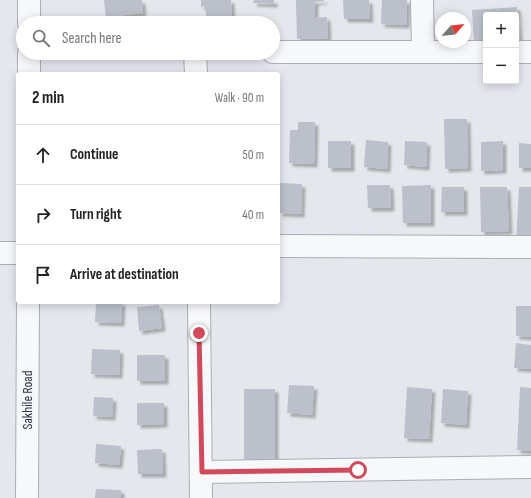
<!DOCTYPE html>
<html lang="en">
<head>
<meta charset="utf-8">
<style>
  body { margin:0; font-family:"Sofia Sans Condensed",sans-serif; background:#f2f2f2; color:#222 }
  .controls { position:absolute; right:12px; top:12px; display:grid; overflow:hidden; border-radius:4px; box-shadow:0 2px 10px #0003 }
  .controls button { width:36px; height:36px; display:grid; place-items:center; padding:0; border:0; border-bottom:1px solid #e0e0e0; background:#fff; color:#222; font:20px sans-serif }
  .compass { position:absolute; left:435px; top:12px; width:36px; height:36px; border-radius:50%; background:#fff; box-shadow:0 2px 10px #0003; rotate:63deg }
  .stop { position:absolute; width:12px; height:12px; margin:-9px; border:3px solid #d1495b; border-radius:50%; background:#fff }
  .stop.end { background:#d1495b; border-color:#fff; box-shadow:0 1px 4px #0008 }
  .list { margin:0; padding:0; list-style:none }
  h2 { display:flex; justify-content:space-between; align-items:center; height:52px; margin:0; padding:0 16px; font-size:17px }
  h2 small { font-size:13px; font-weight:400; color:#767676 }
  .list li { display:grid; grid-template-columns:26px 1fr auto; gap:12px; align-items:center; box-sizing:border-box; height:60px; padding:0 16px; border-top:1px solid #e0e0e0 }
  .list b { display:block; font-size:15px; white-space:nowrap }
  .list em { font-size:13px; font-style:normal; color:#767676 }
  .icon { flex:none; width:22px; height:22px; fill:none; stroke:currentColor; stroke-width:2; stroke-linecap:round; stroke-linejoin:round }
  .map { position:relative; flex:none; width:531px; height:498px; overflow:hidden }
  .search { position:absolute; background:#fff; box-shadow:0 2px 10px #0003; left:16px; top:16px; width:264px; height:44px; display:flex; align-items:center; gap:10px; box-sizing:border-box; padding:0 14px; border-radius:22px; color:#767676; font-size:15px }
  .panel { position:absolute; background:#fff; box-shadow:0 2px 10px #0003; left:16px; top:72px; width:264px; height:232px; border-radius:4px }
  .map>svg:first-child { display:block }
  .building { fill:#bbc0ca; filter:url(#shadow) }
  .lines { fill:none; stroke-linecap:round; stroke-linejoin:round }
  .minor-casing { stroke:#a9aeb7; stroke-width:24 }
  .minor { stroke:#f7f8fa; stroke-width:22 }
  .route { stroke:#d1495b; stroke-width:5 }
  .labels { text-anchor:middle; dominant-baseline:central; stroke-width:4; stroke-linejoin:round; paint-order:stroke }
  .street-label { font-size:14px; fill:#2b3445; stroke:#f4f6f9 }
</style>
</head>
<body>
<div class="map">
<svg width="531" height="498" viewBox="0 0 531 498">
  <defs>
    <filter id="shadow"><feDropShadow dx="3.5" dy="3.5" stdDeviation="1" flood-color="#0004"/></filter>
  </defs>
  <rect width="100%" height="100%" fill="#e4e7ec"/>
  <g class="building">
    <path d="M 104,0 L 142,0 L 143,13 L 106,17 Z"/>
    <path d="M 201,0 L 231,0 L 232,23 L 206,23 L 206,6 L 201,7 Z"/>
    <path d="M 254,0 L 274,0 L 274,4 L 253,3 Z"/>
    <path d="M 296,0 L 324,0 L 324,1 L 315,2 L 315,18 L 327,17 L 328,38 L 297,39 Z"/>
    <path d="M 343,0 L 369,0 L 370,19 L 344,19 Z"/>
    <path d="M 382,0 L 407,0 L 406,25 L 381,24 Z"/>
    <path d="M 517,7 L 519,39 L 516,40 L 516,15 L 486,15 L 486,42 L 474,43 L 472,10 Z"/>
    <path d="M 444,119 L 467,119 L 468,168 L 445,169 Z"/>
    <path d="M 298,122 L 315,122 L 314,164 L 289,163 L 290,130 L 298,130 Z"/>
    <path d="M 366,140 L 388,142 L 387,169 L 364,167 Z"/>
    <rect x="328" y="141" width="23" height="27"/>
    <path d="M 405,141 L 427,142 L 426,167 L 404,165 Z"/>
    <path d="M 503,141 L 503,170 L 481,171 L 481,142 Z"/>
    <path d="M 519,143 L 531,144 L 531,168 L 519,168 Z"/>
    <path d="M 280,183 L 302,184 L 301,214 L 279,213 Z"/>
    <path d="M 367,185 L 390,185 L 391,208 L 368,208 Z"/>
    <path d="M 431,185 L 431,223 L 403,223 L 402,186 Z"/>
    <path d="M 442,187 L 464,187 L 464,212 L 441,212 Z"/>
    <path d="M 480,187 L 507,187 L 509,231 L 481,232 Z"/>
    <path d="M 519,187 L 531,187 L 531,243 L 516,242 Z"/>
    <path d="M 96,302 L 122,302 L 121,323 L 95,322 Z"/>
    <path d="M 159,305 L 162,328 L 139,331 L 137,307 Z"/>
    <path d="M 516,306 L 531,306 L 531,337 L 516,336 Z"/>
    <path d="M 516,343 L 531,345 L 531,369 L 514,368 Z"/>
    <path d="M 92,349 L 120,350 L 119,375 L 91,374 Z"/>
    <rect x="137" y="355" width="28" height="26"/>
    <path d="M 289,385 L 314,386 L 312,415 L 287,413 Z"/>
    <path d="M 407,387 L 432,389 L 429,439 L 404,438 Z"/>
    <path d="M 520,387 L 531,388 L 531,451 L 517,450 Z"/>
    <path d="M 244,389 L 275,389 L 275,460 L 244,459 Z"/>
    <path d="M 443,389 L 468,391 L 466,425 L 441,423 Z"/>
    <path d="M 94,397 L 113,398 L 112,417 L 93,416 Z"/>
    <path d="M 137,403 L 164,403 L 164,424 L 137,425 Z"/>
    <path d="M 96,444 L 121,446 L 119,465 L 95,463 Z"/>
    <path d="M 162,449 L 163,474 L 138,474 L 137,450 Z"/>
    <path d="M 96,489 L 121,490 L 121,498 L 95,498 Z"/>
  </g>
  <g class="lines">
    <defs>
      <g id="minor">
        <path d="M 29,0 L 29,23"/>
        <path d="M 422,0 L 423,52"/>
        <path d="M 273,52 L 486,52"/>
        <path d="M 516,52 L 531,52"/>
        <path d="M 195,53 L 196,74"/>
        <path d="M 29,74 L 29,53"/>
        <path d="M 278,246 L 531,247"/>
        <path d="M 0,253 L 18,253"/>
        <path d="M 199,302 L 201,498"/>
        <path d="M 202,472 L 531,467"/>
        <path d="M 27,498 L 28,302"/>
      </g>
    </defs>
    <use href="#minor" class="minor-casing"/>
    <use href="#minor" class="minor"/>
  </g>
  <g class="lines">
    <path class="route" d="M 199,333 L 202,472 L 358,470"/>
  </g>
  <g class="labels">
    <g class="street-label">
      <text transform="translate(27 400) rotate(-90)">Sakhile Road</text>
    </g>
  </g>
</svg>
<div class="controls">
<button>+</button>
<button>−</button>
</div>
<svg class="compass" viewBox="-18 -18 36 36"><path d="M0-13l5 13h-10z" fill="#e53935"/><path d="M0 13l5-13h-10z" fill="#767676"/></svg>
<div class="stop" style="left:358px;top:470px"></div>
<div class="stop end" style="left:199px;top:333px"></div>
<div class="search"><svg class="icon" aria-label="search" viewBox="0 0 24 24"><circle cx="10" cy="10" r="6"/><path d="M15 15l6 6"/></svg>Search here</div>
<section class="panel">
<h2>2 min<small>Walk · 90 m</small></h2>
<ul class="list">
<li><svg class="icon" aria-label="ahead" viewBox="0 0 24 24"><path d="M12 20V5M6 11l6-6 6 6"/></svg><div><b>Continue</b></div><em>50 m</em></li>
<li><svg class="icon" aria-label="right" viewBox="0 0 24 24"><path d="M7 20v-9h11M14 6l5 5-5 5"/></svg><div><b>Turn right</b></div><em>40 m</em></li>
<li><svg class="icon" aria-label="arrive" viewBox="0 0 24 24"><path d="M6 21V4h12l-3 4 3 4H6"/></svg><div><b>Arrive at destination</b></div></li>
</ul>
</section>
</div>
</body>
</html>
